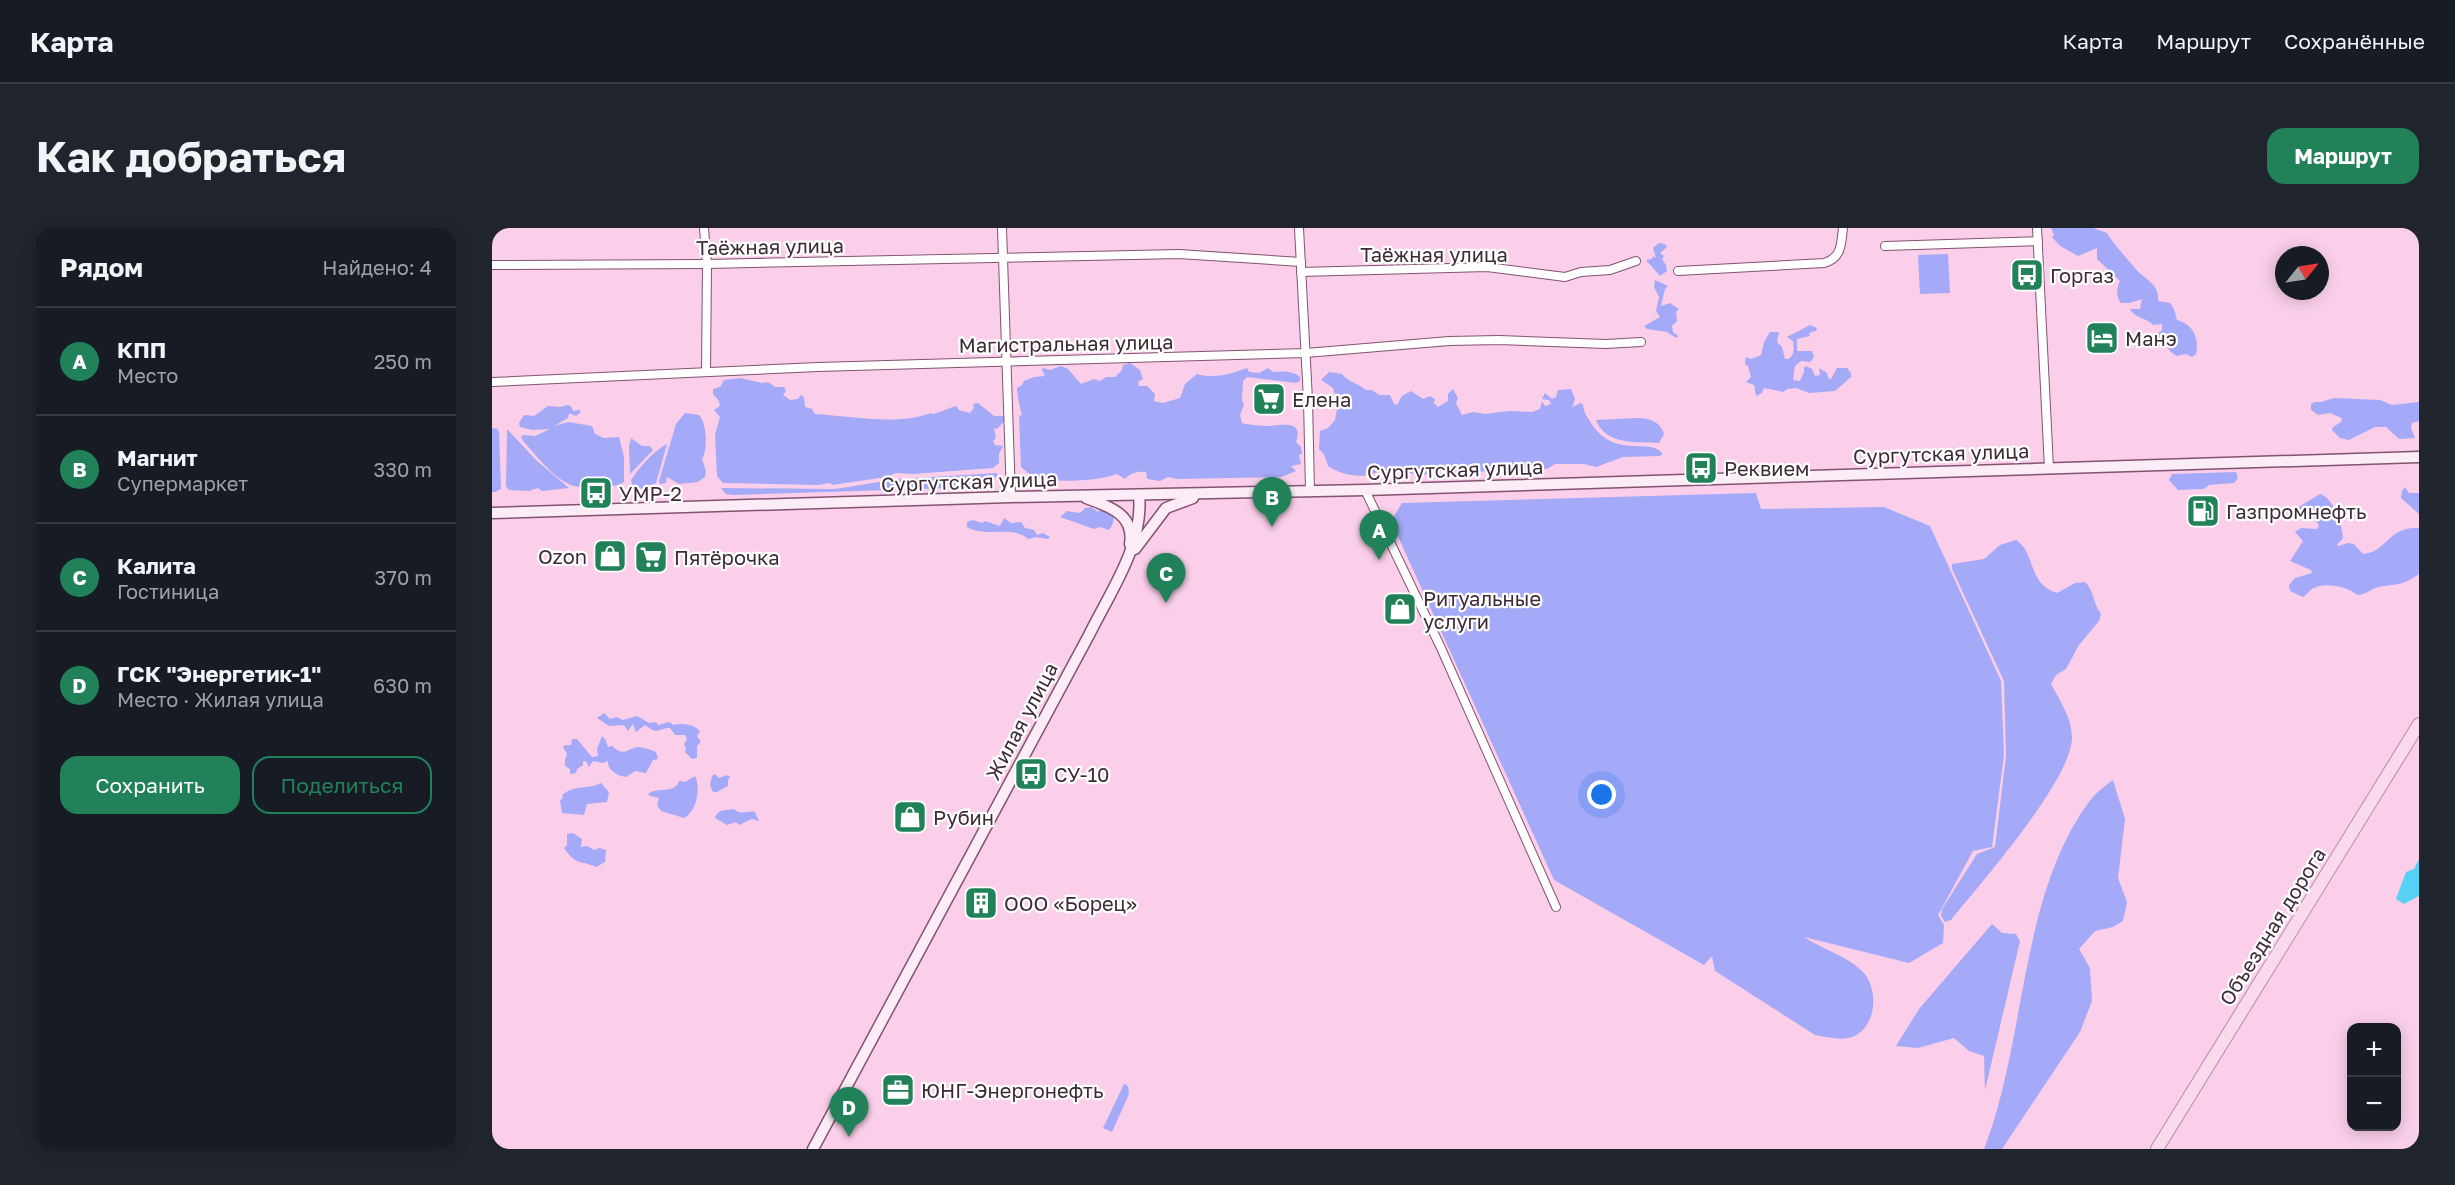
<!DOCTYPE html>
<html lang="ru">
<head>
<meta charset="utf-8">
<style>
  body { margin:0; font-family:"Golos Text",sans-serif; background:#20242c; color:#f1f3f6 }
  .controls { position:absolute; right:18px; bottom:18px; display:grid; overflow:hidden; border-radius:12px; box-shadow:0 3px 15px #0003 }
  .controls button { width:54px; height:54px; display:grid; place-items:center; padding:0; border:0; border-bottom:2px solid #363941; background:#171b24; color:#f1f3f6; font:30px sans-serif }
  .compass { position:absolute; left:1783px; top:18px; width:54px; height:54px; border-radius:50%; background:#171b24; box-shadow:0 3px 15px #0003; rotate:60deg }
  .you { position:absolute; left:1110px; top:567px; width:21px; height:21px; margin:-15px; border:4px solid #fff; border-radius:50%; background:#1a73e8; box-shadow:0 0 0 9px #1a73e833 }
  .badge { display:grid; place-items:center; width:39px; height:39px; border-radius:50%; background:#218158; color:#fff; font-size:20px; font-weight:700 }
  .pin { position:absolute; translate:-50% -50px; filter:drop-shadow(0 2px 3px #0008) }
  .pin::after { content:''; position:absolute; top:32px; width:21px; height:18px; background:inherit; clip-path:polygon(0 0,100% 0,50% 100%) }
  .list { margin:0; padding:0; list-style:none }
  h2 { display:flex; justify-content:space-between; align-items:center; height:78px; margin:0; padding:0 24px; font-size:26px }
  h2 small { font-size:20px; font-weight:400; color:#9ea1a6 }
  .list li { display:grid; grid-template-columns:39px 1fr auto; gap:18px; align-items:center; box-sizing:border-box; height:108px; padding:0 24px; border-top:2px solid #363941 }
  .list b { display:block; font-size:22px; white-space:nowrap }
  .list p { margin:0; font-size:20px; white-space:nowrap; color:#9ea1a6 }
  .list em { font-size:20px; font-style:normal; color:#9ea1a6 }
  .actions { display:flex; gap:12px; padding:18px 24px }
  .actions a { flex:1; padding:14px 0; border:2px solid #218158; border-radius:18px; text-align:center; font-size:21px; color:#218158 }
  .actions .main { background:#218158; color:#fff }
  .map { position:relative; flex:none; width:1927px; height:921px; overflow:hidden; border-radius:18px }
  header { display:flex; align-items:center; gap:36px; box-sizing:border-box; height:84px; padding:0 30px; background:#171b24; border-bottom:2px solid #363941 }
  header strong { font-size:28px }
  nav { display:flex; gap:33px; margin-inline-start:auto; font-size:21px }
  .intro { display:flex; align-items:center; justify-content:space-between; box-sizing:border-box; height:144px; padding:0 36px }
  h1 { margin:0; font-size:42px }
  .button { padding:15px 27px; border-radius:18px; background:#218158; color:#fff; font-size:21px; font-weight:700 }
  main { display:flex; gap:36px; padding:0 36px }
  aside { flex:1; background:#171b24; border-radius:18px; box-shadow:0 3px 15px #0003 }
  .map>svg:first-child { display:block }
  .green { fill:#a4a9f8 }
  .water { fill:#56d1f5 }
  .lines { fill:none; stroke-linecap:round; stroke-linejoin:round }
  .minor-casing { stroke:#825371; stroke-width:10 }
  .secondary-casing { stroke:#825371; stroke-width:13 }
  .primary-casing { stroke:#b68aa5; stroke-width:14 }
  .minor { stroke:#fff; stroke-width:8 }
  .secondary { stroke:#fcecf6; stroke-width:10 }
  .primary { stroke:#fad9ed; stroke-width:12 }
  .labels { text-anchor:middle; dominant-baseline:central; stroke-width:4.5; stroke-linejoin:round; paint-order:stroke }
  .street-label { font-size:20px; fill:#3e2936; stroke:#fff }
  .poi-label { font-size:20px; fill:#3e2936; stroke:#fff; text-anchor:start }
</style>
</head>
<body>
<header>
<strong>Карта</strong>
<nav><a>Карта</a><a>Маршрут</a><a>Сохранённые</a></nav>
</header>
<div class="intro"><h1>Как добраться</h1><a class="button">Маршрут</a></div>
<main>
<aside>
<h2>Рядом<small>Найдено: 4</small></h2>
<ul class="list">
<li><span class="badge">A</span><div><b>КПП</b><p>Место</p></div><em>250 m</em></li>
<li><span class="badge">B</span><div><b>Магнит</b><p>Супермаркет</p></div><em>330 m</em></li>
<li><span class="badge">C</span><div><b>Калита</b><p>Гостиница</p></div><em>370 m</em></li>
<li><span class="badge">D</span><div><b>ГСК &quot;Энергетик-1&quot;</b><p>Место · Жилая улица</p></div><em>630 m</em></li>
</ul>
<div class="actions"><a class="main">Сохранить</a><a>Поделиться</a></div>
</aside>
<div class="map">
<svg width="1927" height="921" viewBox="0 0 1927 921">
  <rect width="100%" height="100%" fill="#fbcfea"/>
  <g class="green">
    <path d="M 1559,0 L 1601,0 L 1615,5 C 1623,18 1633,28 1642,39 C 1651,51 1668,55 1666,73 L 1678,75 L 1682,81 L 1685,92 C 1702,97 1707,110 1704,126 L 1700,129 L 1694,126 L 1685,128 C 1677,124 1675,119 1671,111 L 1668,111 L 1664,107 L 1670,102 L 1670,96 L 1661,97 C 1654,89 1643,91 1638,81 L 1648,81 L 1650,71 L 1638,75 L 1629,75 C 1623,67 1625,60 1628,53 L 1605,31 L 1605,20 L 1586,28 L 1568,18 L 1560,9 L 1562,7 Z"/>
    <path d="M 1167,15 L 1173,16 L 1175,19 L 1168,25 L 1172,28 L 1170,31 L 1174,37 L 1175,43 L 1168,48 L 1154,32 L 1160,31 L 1161,28 L 1164,30 L 1161,20 Z"/>
    <path d="M 1456,26 L 1458,65 L 1428,66 L 1426,27 Z"/>
    <path d="M 1163,52 L 1176,58 L 1173,61 L 1169,78 L 1178,75 L 1187,81 L 1184,84 L 1185,93 L 1180,98 L 1181,104 L 1186,108 L 1184,110 L 1175,104 L 1155,101 L 1152,98 L 1168,89 L 1164,83 L 1167,69 L 1162,59 Z"/>
    <path d="M 1318,97 L 1325,100 L 1324,103 L 1317,105 L 1318,108 L 1305,111 L 1305,123 L 1320,123 L 1322,129 L 1318,134 L 1309,133 L 1303,138 L 1301,152 L 1308,153 L 1312,144 L 1312,140 L 1314,138 L 1320,141 L 1323,148 L 1328,147 L 1327,140 L 1335,145 L 1336,150 L 1339,151 L 1345,140 L 1355,140 L 1359,145 L 1359,149 L 1343,163 L 1317,165 L 1304,160 L 1295,161 L 1291,164 L 1272,160 L 1270,165 L 1264,168 L 1262,157 L 1254,154 L 1259,149 L 1256,138 L 1253,136 L 1254,129 L 1259,131 L 1269,127 L 1272,114 L 1278,104 L 1287,104 L 1285,114 L 1290,119 L 1293,131 L 1296,131 C 1304,126 1301,120 1301,113 L 1295,109 Z"/>
    <path d="M 638,135 L 648,142 L 651,151 L 646,154 L 647,158 L 655,158 L 663,166 L 662,173 L 671,175 L 688,170 L 693,156 L 705,146 C 721,151 739,146 755,140 L 757,144 L 767,145 L 776,140 L 781,144 C 789,143 802,143 808,149 L 808,153 L 804,155 L 755,149 L 751,153 L 750,172 L 752,177 L 748,187 L 750,195 C 756,197 772,198 777,198 C 791,197 812,192 804,214 L 809,219 L 810,226 L 807,227 L 809,236 L 799,238 L 804,243 L 789,249 L 685,251 L 676,249 L 668,253 L 655,251 L 654,244 C 646,243 638,245 633,251 L 625,246 C 608,253 557,256 541,248 C 537,246 533,242 529,239 L 527,189 L 530,186 C 528,182 525,164 525,160 L 530,157 L 532,153 L 542,149 L 553,148 L 550,142 L 551,140 L 558,142 L 569,138 L 576,141 L 589,156 L 602,151 L 608,153 L 614,149 L 623,149 L 630,142 L 631,137 Z"/>
    <path d="M 837,144 L 850,146 C 857,155 866,155 874,162 L 880,162 L 887,167 L 898,167 L 902,176 L 905,177 L 910,168 L 919,163 L 931,171 L 938,168 L 943,171 L 942,175 L 946,179 L 956,173 L 956,166 L 961,161 L 966,170 L 964,175 L 970,187 L 981,184 L 993,186 L 1017,183 L 1040,184 L 1048,181 L 1050,173 L 1053,178 L 1059,176 L 1057,172 L 1050,171 L 1053,165 L 1060,171 L 1064,169 L 1066,162 L 1079,161 L 1083,171 L 1080,179 L 1089,175 L 1091,177 C 1092,186 1096,190 1101,198 C 1125,231 1159,209 1171,226 L 1168,228 L 1131,229 L 1104,239 L 1092,236 L 1063,236 L 1055,241 L 1035,241 L 1028,245 L 1016,242 L 963,245 L 942,240 L 933,247 L 901,243 L 897,245 L 889,242 C 874,252 851,248 836,238 L 832,226 L 827,221 L 828,203 L 836,200 L 843,192 L 846,175 L 841,160 L 829,152 Z"/>
    <path d="M 248,150 L 270,155 L 276,154 L 283,159 L 292,159 L 294,163 L 291,167 L 298,172 L 306,171 L 309,167 L 312,169 L 313,179 L 320,181 L 323,186 C 360,188 403,198 439,185 L 442,186 L 464,178 L 467,182 L 478,185 L 482,180 L 481,176 L 486,175 L 502,188 L 513,188 L 514,191 L 505,201 L 502,200 L 504,210 L 501,213 L 503,217 L 511,218 L 507,226 L 507,235 L 501,240 L 421,246 L 404,245 L 395,249 L 340,257 L 338,255 L 326,257 L 231,255 L 225,248 L 223,207 L 228,189 L 222,182 L 228,178 L 227,173 L 221,166 L 221,161 L 228,159 L 232,152 Z"/>
    <path d="M 1842,170 L 1888,172 L 1900,177 L 1927,174 L 1927,193 L 1920,195 L 1919,200 L 1923,210 L 1907,211 L 1894,199 L 1883,199 L 1857,212 L 1848,210 L 1840,202 L 1841,199 L 1849,194 L 1850,190 L 1838,185 L 1826,187 L 1819,182 L 1819,176 L 1823,174 L 1829,174 Z"/>
    <path d="M 75,177 L 79,178 L 81,183 L 87,182 L 89,184 L 84,188 L 77,185 L 76,190 L 62,198 L 76,194 L 100,198 L 103,206 L 112,210 L 127,209 L 132,229 L 132,254 C 121,261 109,257 96,258 L 92,255 L 89,256 L 90,259 C 67,259 46,229 31,213 L 29,209 L 31,207 L 43,208 L 58,201 L 40,202 L 28,199 L 27,195 L 32,187 L 42,188 L 56,178 L 69,179 Z"/>
    <path d="M 193,185 L 207,187 C 215,195 216,223 210,231 L 214,243 L 213,249 L 206,254 L 187,256 L 175,249 L 174,255 L 168,256 L 167,253 L 184,196 Z"/>
    <path d="M 1144,190 C 1157,190 1168,193 1172,206 L 1167,215 C 1145,214 1113,217 1104,192 Z"/>
    <path d="M 0,200 L 6,201 L 7,205 L 9,261 L 3,264 L 0,264 Z"/>
    <path d="M 15,201 L 44,232 L 77,260 L 50,263 L 46,260 L 37,263 L 17,262 L 14,258 Z"/>
    <path d="M 139,210 L 150,218 L 158,218 L 161,222 L 138,246 L 137,219 Z"/>
    <path d="M 175,216 L 164,255 L 156,260 L 141,261 L 139,252 C 148,239 160,224 175,216 Z"/>
    <path d="M 1744,244 L 1746,250 L 1742,255 L 1717,257 L 1712,261 L 1686,262 L 1677,252 L 1680,246 Z"/>
    <path d="M 505,245 L 506,248 L 491,259 L 241,267 L 234,266 L 229,260 L 343,261 L 406,251 Z"/>
    <path d="M 1913,259 L 1917,265 L 1927,265 L 1927,286 L 1909,270 L 1910,263 Z"/>
    <path d="M 1264,265 L 1269,281 L 1392,279 L 1438,298 L 1509,453 L 1512,527 L 1500,619 L 1481,623 L 1446,687 L 1452,697 L 1451,715 L 1417,735 L 1312,709 C 1330,721 1353,727 1369,742 C 1388,759 1385,800 1360,809 C 1349,813 1335,809 1323,807 L 1223,743 L 1220,728 L 1212,737 L 1062,652 L 899,293 L 910,275 Z"/>
    <path d="M 1828,266 C 1842,270 1850,297 1851,310 L 1845,317 L 1846,318 L 1856,315 L 1862,316 L 1871,326 C 1897,323 1895,298 1927,300 L 1927,346 C 1913,356 1908,356 1892,358 C 1882,358 1875,367 1865,367 C 1857,359 1833,354 1822,360 C 1818,361 1815,367 1811,369 L 1798,363 L 1797,357 L 1803,350 L 1820,345 L 1819,342 L 1798,333 L 1811,313 L 1803,304 L 1809,300 L 1825,301 L 1827,297 L 1817,284 L 1809,284 L 1805,280 Z"/>
    <path d="M 599,279 L 606,284 L 609,281 L 620,284 C 623,290 622,296 617,302 L 608,299 L 602,301 L 568,289 L 575,283 L 588,285 L 593,280 Z"/>
    <path d="M 512,290 L 519,295 L 529,294 L 533,300 L 542,302 L 545,307 L 551,305 L 558,309 L 556,311 L 544,309 L 536,311 C 522,297 492,310 475,299 L 475,294 L 481,292 L 490,295 L 493,293 L 508,298 Z"/>
    <path d="M 1524,312 C 1544,324 1535,356 1565,365 L 1583,355 L 1593,354 C 1602,362 1601,376 1609,386 L 1607,393 L 1587,417 L 1574,441 L 1564,447 L 1559,456 C 1568,473 1580,490 1580,510 C 1579,553 1488,656 1459,692 L 1453,694 L 1449,688 L 1450,681 L 1485,626 L 1503,619 L 1514,528 L 1512,453 L 1460,341 L 1460,336 L 1492,331 L 1508,317 Z"/>
    <path d="M 112,485 L 118,491 L 125,489 L 131,492 L 145,488 L 157,495 L 164,494 L 166,497 L 178,494 L 181,497 C 190,495 201,496 208,503 L 205,508 L 209,514 L 205,518 L 205,530 L 200,531 L 193,524 L 194,521 L 192,516 L 195,511 L 193,507 L 183,507 L 178,500 C 165,500 167,508 153,497 L 144,504 L 141,496 L 136,503 L 132,497 L 117,498 L 105,490 Z"/>
    <path d="M 110,508 L 113,511 L 116,519 L 120,518 C 133,530 135,520 146,519 C 150,519 160,522 164,524 L 166,531 L 161,532 L 154,545 L 143,543 L 134,549 C 127,549 115,542 116,533 L 111,535 L 101,533 L 97,539 L 94,533 L 91,533 L 91,537 L 85,541 L 84,545 L 78,546 L 78,541 L 73,538 L 73,532 L 75,526 L 71,519 L 73,517 L 79,517 L 80,511 L 85,511 L 100,529 L 106,528 L 105,521 Z"/>
    <path d="M 223,546 L 227,550 L 235,547 L 238,549 L 236,552 L 236,558 L 225,564 L 221,564 L 218,557 L 220,548 Z"/>
    <path d="M 203,548 C 209,560 205,583 192,590 L 169,583 L 165,577 L 167,570 L 158,568 L 156,566 C 166,558 182,567 187,553 L 193,554 Z"/>
    <path d="M 1621,552 L 1633,591 L 1626,650 L 1635,674 L 1631,693 L 1621,699 L 1603,703 L 1587,721 L 1598,740 L 1600,773 L 1588,804 L 1510,921 L 1492,921 C 1535,812 1527,664 1600,570 C 1606,563 1614,557 1621,552 Z"/>
    <path d="M 109,555 L 117,564 L 115,574 L 95,576 L 92,587 L 70,585 L 68,573 L 71,569 L 70,567 C 84,556 95,562 109,555 Z"/>
    <path d="M 242,581 C 249,588 256,582 263,584 L 267,593 L 260,591 L 247,597 L 244,594 L 235,597 L 223,590 C 226,580 234,583 242,581 Z"/>
    <path d="M 81,605 L 90,611 L 89,619 L 95,618 L 102,622 L 107,620 L 114,622 L 113,634 L 104,639 C 89,632 84,638 72,620 L 75,617 L 75,606 Z"/>
    <path d="M 1500,696 L 1510,705 L 1524,706 L 1528,713 L 1493,862 L 1492,828 L 1477,823 L 1462,810 L 1426,820 L 1404,818 L 1427,781 Z"/>
    <path d="M 632,856 L 636,858 L 637,866 L 620,904 L 611,900 Z"/>
  </g>
  <path class="water" d="M 1927,631 L 1927,668 L 1912,676 L 1904,671 L 1914,644 L 1922,641 Z"/>
  <g class="lines">
    <defs>
      <g id="minor">
        <path d="M 212,0 L 215,36 L 214,143"/>
        <path d="M 510,0 L 519,269"/>
        <path d="M 807,0 L 816,172 L 818,263"/>
        <path d="M 1545,0 L 1557,240"/>
        <path d="M 1393,18 L 1546,13"/>
        <path d="M 0,37 L 215,36 L 687,26 L 809,34"/>
        <path d="M 1186,43 L 1332,35 C 1350,30 1349,16 1351,0"/>
        <path d="M 809,44 L 995,39 L 1073,49 L 1089,44 L 1118,42 L 1144,33"/>
        <path d="M 0,154 L 326,139 L 814,125 L 957,113 L 1007,112 L 1114,116 L 1149,114"/>
        <path d="M 873,262 L 949,420 L 1064,679"/>
      </g>
      <g id="secondary">
        <path d="M 594,270 C 616,278 643,286 638,316"/>
        <path d="M 0,285 L 519,269 L 873,262 L 1927,229"/>
        <path d="M 643,321 L 674,280 L 701,270"/>
        <path d="M 321,921 L 597,407 C 618,364 652,317 647,267"/>
      </g>
      <path id="primary" d="M 1665,921 L 1927,496"/>
    </defs>
    <use href="#minor" class="minor-casing"/>
    <use href="#secondary" class="secondary-casing"/>
    <use href="#primary" class="primary-casing"/>
    <use href="#minor" class="minor"/>
    <use href="#secondary" class="secondary"/>
    <use href="#primary" class="primary"/>
  </g>
  <defs>
    <symbol id="bus-square" viewBox="-11 -11 22 22"><rect x="-9" y="-9" width="18" height="18" rx="4" fill="#218158" stroke="#fff"/><path d="M-5-6H5V4H4V6H2V4H-2V6H-4V4H-5ZM-3.5-4V0h7V-4ZM-3.5 1.2v1.5H-2V1.2ZM2 1.2v1.5H3.5V1.2Z" fill="#fff"/></symbol>
    <symbol id="hotel-square" viewBox="-11 -11 22 22"><rect x="-9" y="-9" width="18" height="18" rx="4" fill="#218158" stroke="#fff"/><path d="M-6-4.5h1.5V1H6V5H4.5V3h-9V5H-6ZM-4 0a1.8 1.8 0 1 1 3.6 0ZM.5 0V-2.5h3Q6-2.5 6 0Z" fill="#fff"/></symbol>
    <symbol id="supermarket-square" viewBox="-11 -11 22 22"><rect x="-9" y="-9" width="18" height="18" rx="4" fill="#218158" stroke="#fff"/><path d="M-6-5.5h2.5l.6 2H6L4.5 2H-2.5L-4.4-4H-6ZM-1.5 3.2a1.3 1.3 0 1 0 .1 0ZM3 3.2a1.3 1.3 0 1 0 .1 0Z" fill="#fff"/></symbol>
    <symbol id="fuel-square" viewBox="-11 -11 22 22"><rect x="-9" y="-9" width="18" height="18" rx="4" fill="#218158" stroke="#fff"/><path d="M-5.5-6h7V0h2V4h1.3V-2.5L3-4.5l.8-.8L6-3V5H2.5V1h-1V6h-7ZM-4.2-4.7v3.2H.2V-4.7Z" fill="#fff"/></symbol>
    <symbol id="shop-square" viewBox="-11 -11 22 22"><rect x="-9" y="-9" width="18" height="18" rx="4" fill="#218158" stroke="#fff"/><path d="M-5-2.5h2.3a2.7 3.5 0 0 1 5.4 0H5L5.5 6h-11ZM-1.5-2.5h3a1.5 2.3 0 0 0-3 0Z" fill="#fff"/></symbol>
    <symbol id="building-square" viewBox="-11 -11 22 22"><rect x="-9" y="-9" width="18" height="18" rx="4" fill="#218158" stroke="#fff"/><path d="M-4-6H4V6H1V3H-1V6H-4ZM-2.5-4.3h1.7v1.8h-1.7ZM.8-4.3h1.7v1.8H.8ZM-2.5-1h1.7V.8h-1.7ZM.8-1h1.7V.8H.8Z" fill="#fff"/></symbol>
    <symbol id="office-square" viewBox="-11 -11 22 22"><rect x="-9" y="-9" width="18" height="18" rx="4" fill="#218158" stroke="#fff"/><path d="M-6-3h4V-5.5h4V-3h4V5H-6ZM-1-4.5V-3h2v-1.5ZM-6 0V1H6V0Z" fill="#fff"/></symbol>
  </defs>
  <g fill-rule="evenodd">
    <use href="#bus-square" x="1516" y="28" width="38" height="38"/>
    <use href="#hotel-square" x="1591" y="91" width="38" height="38"/>
    <use href="#supermarket-square" x="758" y="152" width="38" height="38"/>
    <use href="#bus-square" x="1190" y="221" width="38" height="38"/>
    <use href="#bus-square" x="85" y="246" width="38" height="38"/>
    <use href="#fuel-square" x="1692" y="264" width="38" height="38"/>
    <use href="#shop-square" x="99" y="309" width="38" height="38"/>
    <use href="#supermarket-square" x="140" y="310" width="38" height="38"/>
    <use href="#shop-square" x="889" y="362" width="38" height="38"/>
    <use href="#bus-square" x="520" y="527" width="38" height="38"/>
    <use href="#shop-square" x="399" y="570" width="38" height="38"/>
    <use href="#building-square" x="470" y="656" width="38" height="38"/>
    <use href="#office-square" x="387" y="843" width="38" height="38"/>
  </g>
  <g class="labels">
    <g class="street-label">
      <text transform="translate(278 18) rotate(-1)">Таёжная улица</text>
      <text x="942" y="26">Таёжная улица</text>
      <text transform="translate(574 115) rotate(-1)">Магистральная улица</text>
      <text transform="translate(1449 225) rotate(-2)">Сургутская улица</text>
      <text transform="translate(963 241) rotate(-2)">Сургутская улица</text>
      <text transform="translate(477 253) rotate(-2)">Сургутская улица</text>
      <text transform="translate(529 493) rotate(-62)">Жилая улица</text>
      <text transform="translate(1780 698) rotate(-58)">Объездная дорога</text>
    </g>
    <g class="poi-label">
      <text x="1558" y="47">Горгаз</text>
      <text x="1633" y="110">Манэ</text>
      <text x="800" y="171">Елена</text>
      <text x="1232" y="240">Реквием</text>
      <text x="127" y="265">УМР-2</text>
      <text x="1734" y="283">Газпромнефть</text>
      <text x="95" y="328" text-anchor="end">Ozon</text>
      <text x="182" y="329">Пятёрочка</text>
      <text x="931" y="370">Ритуальные<tspan x="931" dy="23">услуги</tspan></text>
      <text x="562" y="546">СУ-10</text>
      <text x="441" y="589">Рубин</text>
      <text x="512" y="675">ООО «Борец»</text>
      <text x="429" y="862">ЮНГ-Энергонефть</text>
    </g>
  </g>
</svg>
<div class="controls">
<button>+</button>
<button>−</button>
</div>
<svg class="compass" viewBox="-18 -18 36 36"><path d="M0-13l5 13h-10z" fill="#e53935"/><path d="M0 13l5-13h-10z" fill="#9ea1a6"/></svg>
<div class="you"></div>
<div class="pin badge" style="left:887px;top:332px">A</div>
<div class="pin badge" style="left:780px;top:299px">B</div>
<div class="pin badge" style="left:674px;top:375px">C</div>
<div class="pin badge" style="left:357px;top:909px">D</div>
</div>
</main>
</body>
</html>
